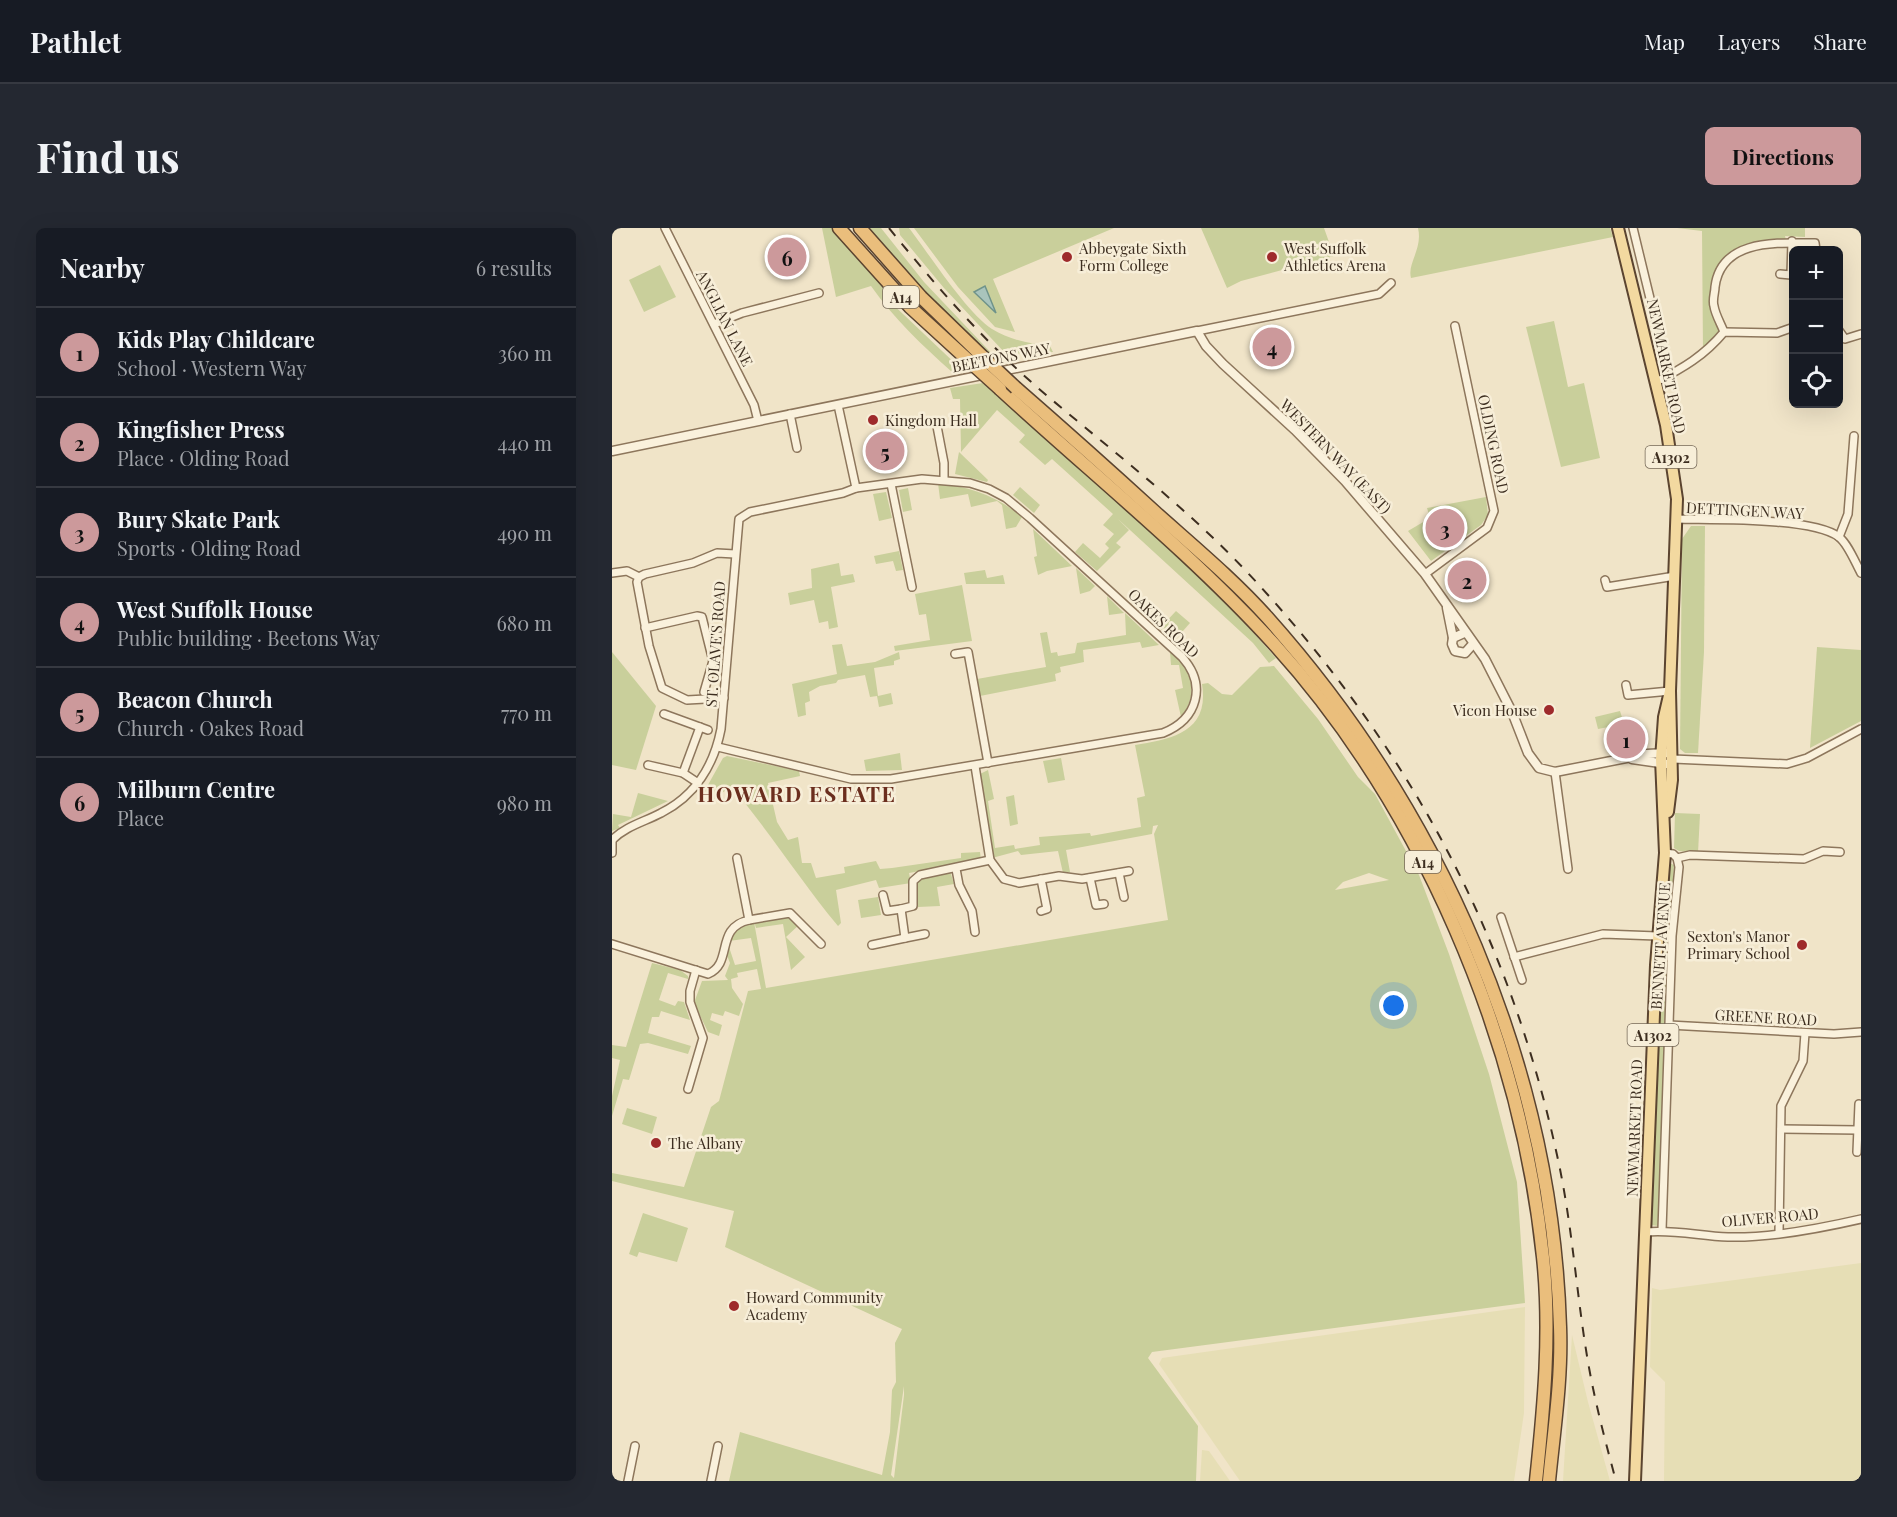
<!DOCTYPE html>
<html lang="en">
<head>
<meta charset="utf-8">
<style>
  body { margin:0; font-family:"Playfair Display",serif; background:#242831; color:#f1f3f6 }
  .controls { position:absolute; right:18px; top:18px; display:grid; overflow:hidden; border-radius:9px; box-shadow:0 6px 24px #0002 }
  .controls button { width:54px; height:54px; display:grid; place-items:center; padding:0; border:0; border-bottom:2px solid #363941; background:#171b24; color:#f1f3f6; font:30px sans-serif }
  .you { position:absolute; left:782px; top:778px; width:21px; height:21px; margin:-15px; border:4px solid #fff; border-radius:50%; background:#1a73e8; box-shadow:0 0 0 9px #1a73e833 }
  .badge { display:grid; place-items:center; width:39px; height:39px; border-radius:50%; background:#cc999b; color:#111; font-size:20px; font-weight:700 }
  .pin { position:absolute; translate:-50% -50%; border:3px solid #fff; box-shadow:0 2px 6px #0006 }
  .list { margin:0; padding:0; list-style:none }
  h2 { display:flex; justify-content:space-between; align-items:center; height:78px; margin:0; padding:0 24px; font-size:26px }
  h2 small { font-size:20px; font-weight:400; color:#9ea1a6 }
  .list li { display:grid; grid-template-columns:39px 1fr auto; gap:18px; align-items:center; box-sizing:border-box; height:90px; padding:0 24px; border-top:2px solid #363941 }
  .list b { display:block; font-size:22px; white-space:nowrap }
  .list p { margin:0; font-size:20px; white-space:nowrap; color:#9ea1a6 }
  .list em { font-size:20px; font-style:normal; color:#9ea1a6 }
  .icon { flex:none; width:33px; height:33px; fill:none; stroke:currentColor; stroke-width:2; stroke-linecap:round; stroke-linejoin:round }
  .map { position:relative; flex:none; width:1249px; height:1253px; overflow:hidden; border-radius:9px }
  header { display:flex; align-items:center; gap:36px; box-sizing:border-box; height:84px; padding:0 30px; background:#171b24; border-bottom:2px solid #363941 }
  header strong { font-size:28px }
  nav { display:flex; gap:33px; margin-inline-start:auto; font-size:21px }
  .intro { display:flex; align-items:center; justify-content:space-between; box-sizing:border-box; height:144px; padding:0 36px }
  h1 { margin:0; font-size:42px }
  .button { padding:15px 27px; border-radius:9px; background:#cc999b; color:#111; font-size:21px; font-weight:700 }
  main { display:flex; gap:36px; padding:0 36px }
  aside { flex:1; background:#171b24; border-radius:9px; box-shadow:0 6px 24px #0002 }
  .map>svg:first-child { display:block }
  .farmland { fill:#e6deb5 }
  .green { fill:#c9cf9b; fill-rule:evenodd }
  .water { fill:#a9c4bc; stroke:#6f938a; stroke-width:1.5 }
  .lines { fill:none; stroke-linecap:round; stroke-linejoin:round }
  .minor-casing { stroke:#8d765c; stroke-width:10 }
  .tertiary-casing { stroke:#8d765c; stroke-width:11 }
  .primary-casing { stroke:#5b4430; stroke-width:14 }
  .trunk-casing { stroke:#5b4430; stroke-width:15 }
  .minor { stroke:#faf1dc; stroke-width:7 }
  .tertiary { stroke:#faf1dc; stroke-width:8 }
  .primary { stroke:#f3d9a0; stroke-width:10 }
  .trunk { stroke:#eabe7c; stroke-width:12 }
  .rail { stroke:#3d2e20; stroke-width:2; stroke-dasharray:10 10; stroke-linecap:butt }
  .trunk-bridge-casing { stroke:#5b4430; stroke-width:15; stroke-linecap:butt }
  .trunk-bridge { stroke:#eabe7c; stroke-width:12 }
  .poi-dot { fill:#9e2a2b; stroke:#f7eed8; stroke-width:2 }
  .labels { text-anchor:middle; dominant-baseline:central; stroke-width:5; stroke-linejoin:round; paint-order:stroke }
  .shield { fill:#f7eed8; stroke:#756857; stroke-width:1.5 }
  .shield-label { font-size:14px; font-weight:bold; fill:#3d2e20 }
  .poi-label { font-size:15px; fill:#3d2e20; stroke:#f7eed8; text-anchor:start }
  .street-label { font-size:15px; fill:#3d2e20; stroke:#f7eed8 }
  .district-label { font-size:21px; font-weight:bold; letter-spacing:1.5px; fill:#6b2e1e; stroke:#f7eed8 }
</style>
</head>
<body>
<header>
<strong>Pathlet</strong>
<nav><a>Map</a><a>Layers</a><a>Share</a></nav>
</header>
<div class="intro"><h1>Find us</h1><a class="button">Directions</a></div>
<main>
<aside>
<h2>Nearby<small>6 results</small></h2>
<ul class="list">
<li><span class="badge">1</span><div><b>Kids Play Childcare</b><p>School · Western Way</p></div><em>360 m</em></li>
<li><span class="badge">2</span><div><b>Kingfisher Press</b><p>Place · Olding Road</p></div><em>440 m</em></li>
<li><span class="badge">3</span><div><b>Bury Skate Park</b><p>Sports · Olding Road</p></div><em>490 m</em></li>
<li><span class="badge">4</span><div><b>West Suffolk House</b><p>Public building · Beetons Way</p></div><em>680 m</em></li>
<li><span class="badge">5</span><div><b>Beacon Church</b><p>Church · Oakes Road</p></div><em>770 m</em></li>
<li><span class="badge">6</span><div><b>Milburn Centre</b><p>Place</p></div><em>980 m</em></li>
</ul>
</aside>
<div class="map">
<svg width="1249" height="1253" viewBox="0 0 1249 1253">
  <rect width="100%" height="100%" fill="#f0e4c8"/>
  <g class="farmland">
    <path d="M 1249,1035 L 1249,1253 L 1052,1253 L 1053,1154 L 1038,1139 L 1040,1060 L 1048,1062 Z"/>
    <path d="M 913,1079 L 912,1185 L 902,1253 L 628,1253 L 547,1136 L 550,1130 Z"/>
    <path d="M 960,1107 L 976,1174 L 998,1253 L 951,1253 Z"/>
    <path d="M 590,1222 L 597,1223 L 618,1253 L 588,1253 Z"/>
  </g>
  <g class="green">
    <path d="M 210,0 L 222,0 L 276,63 L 272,68 L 349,141 L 340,144 C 310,117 282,91 259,58 L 224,69 Z"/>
    <path d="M 256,0 L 269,0 L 312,54 L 384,130 L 381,132 L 320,73 Z"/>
    <path d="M 287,0 L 297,0 C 317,26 355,85 380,101 C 398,112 419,116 438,118 L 441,124 L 394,126 L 332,60 L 288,7 Z"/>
    <path d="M 302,0 L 502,0 L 381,51 L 403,104 L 383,99 L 346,59 Z"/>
    <path d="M 589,0 L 712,0 L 722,28 L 629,53 L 615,60 Z"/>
    <path d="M 806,0 L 998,0 L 1001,9 L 799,50 C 795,35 811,21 806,0 Z"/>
    <path d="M 1065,0 L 1193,0 L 1193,9 L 1173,8 L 1174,12 C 1161,14 1143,13 1131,18 C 1095,32 1097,74 1107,105 L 1091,123 L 1090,3 Z"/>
    <path d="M 48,37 L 64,69 L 32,84 L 17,52 Z"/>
    <path d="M 942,93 L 956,159 L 972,155 L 988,230 L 949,239 L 914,99 Z"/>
    <path d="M 371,155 C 471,244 576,329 664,430 L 657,435 L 641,415 L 506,291 L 517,302 L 504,315 L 509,319 L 485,343 L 463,324 L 471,315 L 488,330 L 497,320 L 493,316 L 502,306 L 491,297 L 501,286 L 440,231 L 433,237 L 407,214 L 413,207 L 385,182 L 349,224 L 348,171 L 341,171 L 338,160 Z"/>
    <path d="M 347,224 L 376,252 L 375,254 L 343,246 Z"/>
    <path d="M 326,255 C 358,259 385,268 410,289 L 404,299 L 394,301 L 390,277 L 385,273 L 359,279 L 356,266 L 328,271 Z"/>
    <path d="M 408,259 L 428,277 L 422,285 L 401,267 Z"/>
    <path d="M 296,260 L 300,282 L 291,284 L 287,262 Z"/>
    <path d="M 274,264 L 280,290 L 267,293 L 261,266 Z"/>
    <path d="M 874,269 L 876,287 L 869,297 L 819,333 L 796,303 L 818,290 L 815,280 Z"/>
    <path d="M 1079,298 L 1093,298 L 1092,424 L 1086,525 L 1073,525 L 1068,521 L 1070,311 Z"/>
    <path d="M 421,301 L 460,338 L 435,343 L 426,347 L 422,329 L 425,328 Z"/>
    <path d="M 287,323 L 291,342 L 284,343 L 281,333 L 264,336 L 262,328 Z"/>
    <path d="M 227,335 L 229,348 L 241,346 L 243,354 L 219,359 L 226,399 L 217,401 L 216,393 L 207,395 L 202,372 L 178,377 L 176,365 L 200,360 L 199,341 Z"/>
    <path d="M 464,340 L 483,358 L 478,363 L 468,366 Z"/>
    <path d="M 373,342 L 375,350 L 391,347 L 393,356 L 354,356 L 352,345 Z"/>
    <path d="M 350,357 L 360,413 L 283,423 L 282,418 L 318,412 L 314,386 L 307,387 L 303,366 Z"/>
    <path d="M 495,368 L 512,385 L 497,387 Z"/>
    <path d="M 564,383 L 578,395 L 562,413 L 548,400 Z"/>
    <path d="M 513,385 L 547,417 L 530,420 L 528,414 L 471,422 L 472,434 L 448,439 L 449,444 L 443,446 L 444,453 L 368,468 L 365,451 L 434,439 L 428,405 L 435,404 L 439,425 L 445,424 L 446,428 L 463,425 L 465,415 L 514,407 Z"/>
    <path d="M 230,416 L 235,438 L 263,434 L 287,424 L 288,431 L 282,433 L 282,437 L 262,440 L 266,468 L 279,465 L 281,476 L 267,479 L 265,468 L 258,469 L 253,447 L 226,452 L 224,455 L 208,458 L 197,464 L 198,473 L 193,475 L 194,487 L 186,489 L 180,456 L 225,446 L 220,417 Z"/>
    <path d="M 1205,419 L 1249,422 L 1249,493 L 1198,520 Z"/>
    <path d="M 0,424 L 44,478 L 24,542 L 0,537 Z"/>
    <path d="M 558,424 C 581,441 587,466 569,489 L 563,462 L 571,460 L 567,437 L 559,437 Z"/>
    <path d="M 662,438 L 706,491 L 746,549 L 763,566 L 807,647 L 837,726 L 877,846 L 905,954 L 913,1075 L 540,1124 L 536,1130 L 586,1198 L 584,1253 L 117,1253 L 128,1204 L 270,1247 L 278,1204 L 280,1162 L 284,1154 L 283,1115 L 290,1101 L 113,1019 L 122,983 L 0,953 L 0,945 L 72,959 L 99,879 L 107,873 L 136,763 L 149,761 L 145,741 L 125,745 L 126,749 L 119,751 L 120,760 L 131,776 L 127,788 L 113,783 L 111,788 L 100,785 L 98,792 L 110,797 L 107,808 L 96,804 L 82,775 L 90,753 L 116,752 L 113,748 L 118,735 L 114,725 L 116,716 L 123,737 L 144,733 L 139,710 L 117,713 L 122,700 L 142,694 L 154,760 L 556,692 L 542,606 L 546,597 L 541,598 L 540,606 L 454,622 L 458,644 L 451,645 L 446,623 L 409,627 L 406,623 L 380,630 L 366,551 L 368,546 L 376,542 L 382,571 L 376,573 L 383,620 L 402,617 L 403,621 L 428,617 L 427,609 L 478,605 L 479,608 L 529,599 L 525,570 L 533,568 L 523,517 C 558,511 598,505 590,456 L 596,455 L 610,466 L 620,467 L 648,439 ZM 757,645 L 777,652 L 723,662 L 731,654 ZM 292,1158 L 292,1167 L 282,1250 L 279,1247 Z"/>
    <path d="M 1008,483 L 1012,496 L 986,501 L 983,489 Z"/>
    <path d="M 288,525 L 290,542 L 254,543 L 252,532 Z"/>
    <path d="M 115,528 L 187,543 L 188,548 L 156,555 L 165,594 L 176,612 L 186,609 L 190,635 L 199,635 L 204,650 L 233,645 L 232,639 L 264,633 L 268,641 L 280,640 L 349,630 L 349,625 L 368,624 L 369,632 L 297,645 L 299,655 L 267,660 L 264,652 L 224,662 L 229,695 L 226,698 C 188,652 157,603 119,558 L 101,572 L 92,564 L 111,530 Z"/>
    <path d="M 449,530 L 453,552 L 436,555 L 431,533 Z"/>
    <path d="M 26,565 L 56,573 L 6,597 L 8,600 L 0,603 L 1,586 L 19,589 Z"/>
    <path d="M 402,567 L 406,596 L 398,598 L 394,569 Z"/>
    <path d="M 1063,585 L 1088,586 L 1086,625 L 1067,623 L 1062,620 Z"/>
    <path d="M 1057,635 L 1062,637 L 1053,787 L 1046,998 L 1039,997 L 1050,707 Z"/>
    <path d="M 338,643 L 342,656 L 325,659 L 328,678 L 306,679 L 303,656 L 310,649 Z"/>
    <path d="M 266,669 L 269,687 L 249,690 L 246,672 Z"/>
    <path d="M 175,687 L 188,696 L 174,709 L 193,729 L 179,742 L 171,696 L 144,700 L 142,693 Z"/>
    <path d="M 40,735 L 68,742 L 76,748 L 76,751 L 56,745 L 47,772 L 63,778 L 66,773 L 72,774 L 78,792 L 49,783 L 47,789 L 40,789 L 36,805 L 79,818 L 76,826 L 36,815 L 28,816 L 17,852 L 11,851 L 0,888 L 0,868 L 8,832 L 0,830 L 0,817 L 14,819 Z"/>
    <path d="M 15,880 L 45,889 L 40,906 L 10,896 Z"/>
    <path d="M 31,985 L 76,1000 L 65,1034 L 27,1024 L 25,1029 L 17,1026 Z"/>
  </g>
  <path class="water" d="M 373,58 L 384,85 L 362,64 Z"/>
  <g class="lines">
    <defs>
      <g id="minor">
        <path d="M 53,0 L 142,177 L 146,193"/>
        <path d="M 1021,0 L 1043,91"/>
        <path d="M 1168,46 L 1179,47 L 1180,13"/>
        <path d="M 102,96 L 130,85 L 207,65"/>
        <path d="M 1226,101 L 1233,111 L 1249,106"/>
        <path d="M 585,103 L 767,66 L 779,55"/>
        <path d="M 1112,104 C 1109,96 1103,86 1102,78 C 1100,72 1103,65 1103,59 C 1109,10 1167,15 1203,15 L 1204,22"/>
        <path d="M 1044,154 C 1071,140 1092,128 1112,104 L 1165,105 L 1182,99"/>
        <path d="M 178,186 L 185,220"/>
        <path d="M 324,193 L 332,235 L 332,252"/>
        <path d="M 279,256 L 300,359"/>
        <path d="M 1065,291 C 1101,292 1200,289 1227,309 C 1236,316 1243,334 1249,345"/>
        <path d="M 1227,309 L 1236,286 L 1242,208"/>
        <path d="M 0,345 L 15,343 L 27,349"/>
        <path d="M 813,346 L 875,300 L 882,283 L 843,98"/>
        <path d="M 993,352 L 995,359 L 1063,348"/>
        <path d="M 33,400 L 85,388 L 90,389 L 101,433 L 92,464"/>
        <path d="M 343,426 L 356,424 L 376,535"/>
        <path d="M 1014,457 L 1016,467 L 1058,463"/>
        <path d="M 112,470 L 75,472 L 50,460 L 37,418 L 25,354 L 27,349 L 33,346 L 81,335 L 105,325 L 123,326"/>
        <path d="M 52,486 L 96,502"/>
        <path d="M 106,519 L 239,551 L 279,551 L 551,505 C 586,491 595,457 570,429 L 418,290 L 394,270 L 377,261 L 358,255 L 310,251 L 244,260 L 226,177"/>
        <path d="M 1061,531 L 1175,536 L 1195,530 L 1249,501"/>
        <path d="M 36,537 L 71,545 L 86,555"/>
        <path d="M 363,538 L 378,632 L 392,651 L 407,655 L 447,648 L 470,651 L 517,643"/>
        <path d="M 943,544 L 956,641"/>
        <path d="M 71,545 L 88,499"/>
        <path d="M 0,612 C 14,598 32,594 49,585 C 83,568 102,537 109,501 L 127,291 L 138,284 L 231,265 L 244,260"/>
        <path d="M 0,625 L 0,612"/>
        <path d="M 1065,630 L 1078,627 L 1192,631 L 1211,623 L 1228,624"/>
        <path d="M 344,641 L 347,657 L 360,683 L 363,704"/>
        <path d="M 507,645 L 512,669"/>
        <path d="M 478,650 L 484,677 L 492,676"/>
        <path d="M 429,651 L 435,681 L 429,683"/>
        <path d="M 271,667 L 275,683 L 289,681"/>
        <path d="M 889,689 L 910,752"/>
        <path d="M 137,692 L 178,685 L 209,716"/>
        <path d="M 293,710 L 313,706"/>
        <path d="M 0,716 L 96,746 C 122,735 102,700 137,692 L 125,630"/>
        <path d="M 260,717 L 293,710 L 289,681 L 301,678 L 301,653 L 308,647 L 378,632"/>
        <path d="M 902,729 L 991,706 L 1045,708"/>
        <path d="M 1057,797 L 1222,806 L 1249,804"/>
        <path d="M 76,861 L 91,810 L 78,774 L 78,763 L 84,742"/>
        <path d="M 1169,901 L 1246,902"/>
        <path d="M 1245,924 L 1247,876"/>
        <path d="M 1050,1002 L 1060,708 L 1067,639 L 1065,630 L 1061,626 L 1053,625"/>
        <path d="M 1033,1004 C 1061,1001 1088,1008 1116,1009 C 1155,1010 1210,1000 1249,991"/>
        <path d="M 1167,1004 L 1169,878 L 1191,833 L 1193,805"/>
        <path d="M 16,1253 L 23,1218"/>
        <path d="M 99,1253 L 106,1218"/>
      </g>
      <g id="tertiary">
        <path d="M 0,223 L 585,103 L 594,118 L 611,136 L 683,202 L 733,253 L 813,346 L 873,431 L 900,484 L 916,525 L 927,540 L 943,544 L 1035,526 L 1055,525"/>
        <path d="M 835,380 L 841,410"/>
        <path d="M 852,405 L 841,410 L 840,416 L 843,423 L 853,425 L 861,416"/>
        <path d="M 1020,531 L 1055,536"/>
      </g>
      <g id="primary">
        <path d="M 1006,0 L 1054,197 L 1065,271 L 1058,463 L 1060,552 L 1056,584"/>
        <path d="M 1023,1253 L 1044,737 L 1053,625 L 1049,531 L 1052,489 L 1058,463"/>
      </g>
      <g id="trunk">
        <path d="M 227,0 L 298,79 L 357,133"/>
        <path d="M 248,0 L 309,69 L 371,129"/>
        <path d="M 404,160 C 451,201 497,242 543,284 C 581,318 621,351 655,389 C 829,584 940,837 948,1099 C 950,1150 942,1202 937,1253"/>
        <path d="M 388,161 C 479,245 577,323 661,415 C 810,579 908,809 931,1029 C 939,1103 932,1178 924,1253"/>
      </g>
    </defs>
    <use href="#minor" class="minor-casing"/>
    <use href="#tertiary" class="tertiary-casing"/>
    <use href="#primary" class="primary-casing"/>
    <use href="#trunk" class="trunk-casing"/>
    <use href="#minor" class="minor"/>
    <use href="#tertiary" class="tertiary"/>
    <use href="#primary" class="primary"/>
    <use href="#trunk" class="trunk"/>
    <path class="rail" d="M 277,0 C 323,57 371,112 426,160 C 496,220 571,276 635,344 C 792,512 896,701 945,927 C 960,994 964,1062 975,1128 C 982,1171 993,1212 1004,1253"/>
    <defs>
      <g id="trunk-bridge">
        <path d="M 371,129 L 404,160"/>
        <path d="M 357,133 L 388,161"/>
      </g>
    </defs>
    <use href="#trunk-bridge" class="trunk-bridge-casing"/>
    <use href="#trunk-bridge" class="trunk-bridge"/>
  </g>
  <g class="poi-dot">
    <circle cx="455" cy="29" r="6"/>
    <circle cx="660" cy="29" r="6"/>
    <circle cx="261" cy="192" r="6"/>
    <circle cx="937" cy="482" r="6"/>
    <circle cx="1190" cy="717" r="6"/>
    <circle cx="44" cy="915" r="6"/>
    <circle cx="122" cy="1078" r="6"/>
  </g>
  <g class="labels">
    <g class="shield">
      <rect x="271" y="58" width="36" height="22" rx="4.5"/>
      <rect x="1033.5" y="218" width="51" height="22" rx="4.5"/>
      <rect x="793" y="623" width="36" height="22" rx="4.5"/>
      <rect x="1015.5" y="796" width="51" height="22" rx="4.5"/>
    </g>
    <g class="shield-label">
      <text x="289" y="69">A14</text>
      <text x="1059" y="229">A1302</text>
      <text x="811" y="634">A14</text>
      <text x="1041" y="807">A1302</text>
    </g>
    <g class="poi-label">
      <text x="467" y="20">Abbeygate Sixth<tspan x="467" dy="17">Form College</tspan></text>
      <text x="672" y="20">West Suffolk<tspan x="672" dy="17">Athletics Arena</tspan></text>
      <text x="273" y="192">Kingdom Hall</text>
      <text x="925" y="482" text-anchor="end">Vicon House</text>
      <text x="1178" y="708" text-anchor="end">Sexton's Manor<tspan x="1178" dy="17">Primary School</tspan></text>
      <text x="56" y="915">The Albany</text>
      <text x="134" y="1069">Howard Community<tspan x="134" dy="17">Academy</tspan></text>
    </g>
    <g class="street-label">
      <text transform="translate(113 90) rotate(63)">ANGLIAN LANE</text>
      <text transform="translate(389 129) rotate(-11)">BEETONS WAY</text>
      <text transform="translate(1055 138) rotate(78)">NEWMARKET ROAD</text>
      <text transform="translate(882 216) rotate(78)">OLDING ROAD</text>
      <text transform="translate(724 228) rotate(46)">WESTERN WAY (EAST)</text>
      <text transform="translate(1133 282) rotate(3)">DETTINGEN WAY</text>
      <text transform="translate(552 395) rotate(44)">OAKES ROAD</text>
      <text transform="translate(103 416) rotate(-86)">ST. OLAVE'S ROAD</text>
      <text transform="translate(1048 718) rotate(-86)">BENNETT AVENUE</text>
      <text transform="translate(1154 789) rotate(3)">GREENE ROAD</text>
      <text transform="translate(1022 900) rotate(-88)">NEWMARKET ROAD</text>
      <text transform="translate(1158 989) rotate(-5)">OLIVER ROAD</text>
    </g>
    <g class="district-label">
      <text x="185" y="565">HOWARD ESTATE</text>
    </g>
  </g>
</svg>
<div class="controls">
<button>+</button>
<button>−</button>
<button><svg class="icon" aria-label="locate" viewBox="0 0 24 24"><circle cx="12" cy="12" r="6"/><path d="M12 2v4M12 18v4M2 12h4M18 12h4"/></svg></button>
</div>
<div class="you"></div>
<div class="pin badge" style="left:1014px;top:511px">1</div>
<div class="pin badge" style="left:855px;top:352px">2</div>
<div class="pin badge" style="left:833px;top:300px">3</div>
<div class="pin badge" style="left:660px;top:119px">4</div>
<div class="pin badge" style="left:273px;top:223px">5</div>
<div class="pin badge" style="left:175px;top:29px">6</div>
</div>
</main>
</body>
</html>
